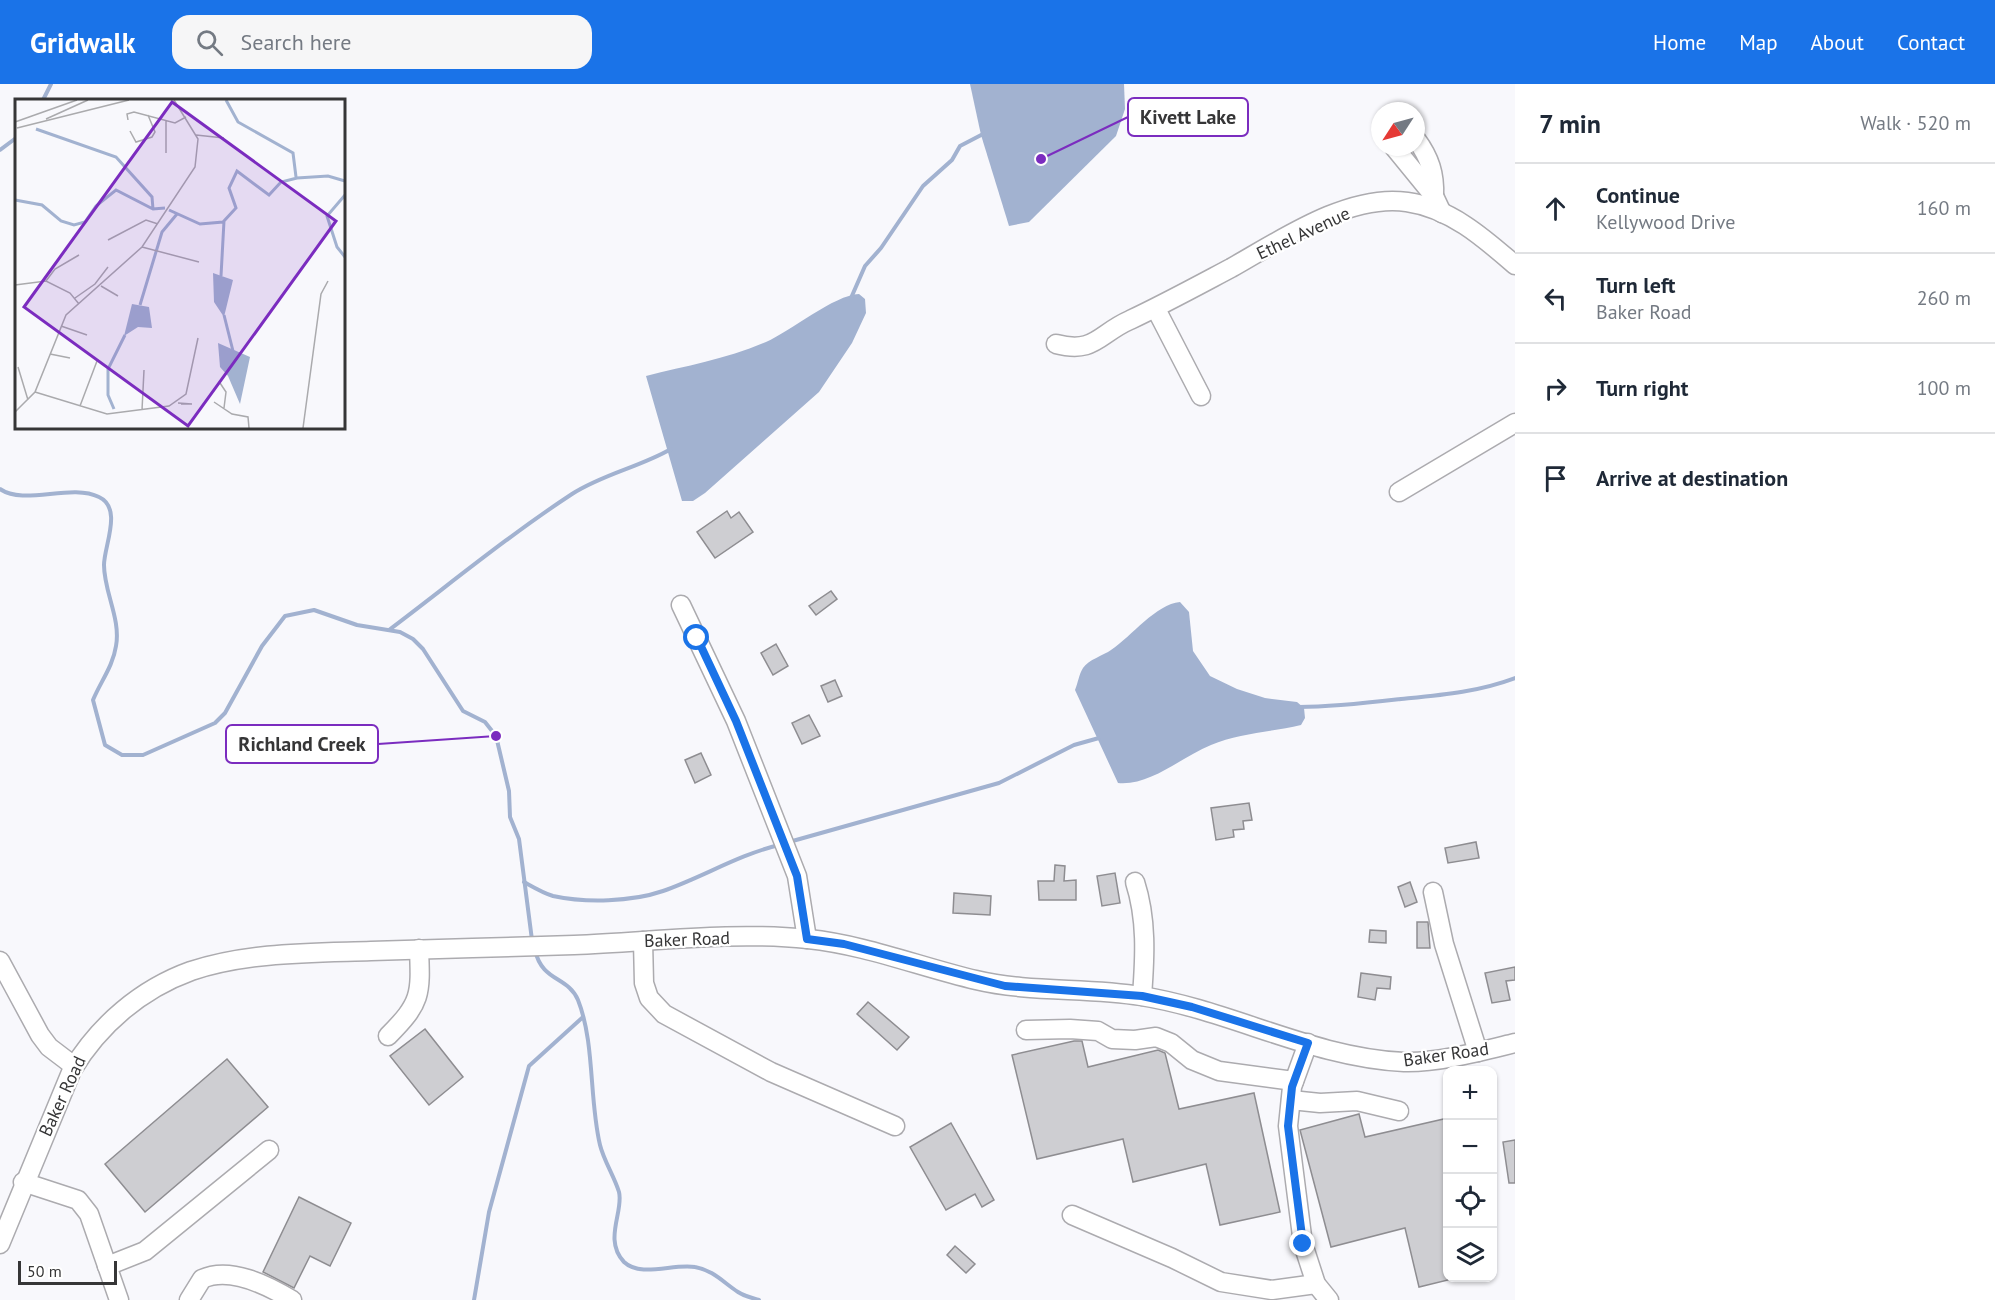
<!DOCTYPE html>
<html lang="en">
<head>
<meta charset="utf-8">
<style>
  body { margin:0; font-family:"PT Sans",sans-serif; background:#f6f6f7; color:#1f2937 }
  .controls { position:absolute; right:18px; bottom:18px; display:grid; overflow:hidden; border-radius:12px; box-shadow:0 2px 4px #0004 }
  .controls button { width:54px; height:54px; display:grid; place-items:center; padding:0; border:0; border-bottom:2px solid #e0e1e3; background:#fff; color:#1f2937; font:30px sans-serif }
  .compass { position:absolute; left:1371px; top:18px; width:54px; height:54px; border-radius:50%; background:#fff; box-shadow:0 2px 4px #0004; rotate:234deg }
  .scale { position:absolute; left:18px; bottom:15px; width:99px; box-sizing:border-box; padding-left:6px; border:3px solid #363637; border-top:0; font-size:16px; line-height:21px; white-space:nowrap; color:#363637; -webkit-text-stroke:4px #fff; paint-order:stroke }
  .stop { position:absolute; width:18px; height:18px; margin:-14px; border:4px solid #1a73e8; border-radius:50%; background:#fff }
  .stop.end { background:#1a73e8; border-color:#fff; box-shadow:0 2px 6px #0008 }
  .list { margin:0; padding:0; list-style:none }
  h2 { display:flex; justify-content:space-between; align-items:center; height:78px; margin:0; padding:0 24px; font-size:26px }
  h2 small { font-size:20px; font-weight:400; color:#747a83 }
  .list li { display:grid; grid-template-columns:39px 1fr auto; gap:18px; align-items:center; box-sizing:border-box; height:90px; padding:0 24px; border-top:2px solid #e0e1e3 }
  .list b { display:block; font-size:22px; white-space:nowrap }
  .list p { margin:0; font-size:20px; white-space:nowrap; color:#747a83 }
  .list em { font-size:20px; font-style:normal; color:#747a83 }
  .icon { flex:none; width:33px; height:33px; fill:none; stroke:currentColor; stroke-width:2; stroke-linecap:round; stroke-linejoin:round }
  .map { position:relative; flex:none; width:1515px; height:1216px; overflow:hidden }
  header { display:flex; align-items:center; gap:36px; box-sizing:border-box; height:84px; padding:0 30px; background:#1a73e8; color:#fff }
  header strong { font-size:28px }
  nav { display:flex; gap:33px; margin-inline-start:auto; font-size:21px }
  .search { width:420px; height:54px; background:#f6f6f7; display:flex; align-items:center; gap:15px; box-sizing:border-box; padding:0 21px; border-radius:18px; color:#747a83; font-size:22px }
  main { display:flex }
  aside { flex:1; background:#fff }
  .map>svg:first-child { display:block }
  .water { fill:#a2b2d0 }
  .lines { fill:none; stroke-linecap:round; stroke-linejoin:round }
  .stream { stroke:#a2b2d0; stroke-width:4 }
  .building { fill:#ceced2; stroke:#8e8d91; stroke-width:1.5 }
  .minor-casing { stroke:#acabaf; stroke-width:21 }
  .minor { stroke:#fff; stroke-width:18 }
  .route { stroke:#1a73e8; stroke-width:8 }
  .labels { text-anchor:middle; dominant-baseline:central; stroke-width:4.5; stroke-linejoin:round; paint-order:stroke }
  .street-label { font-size:18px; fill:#363637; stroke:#fff }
  .inset-river { fill:none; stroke:#a2b2d0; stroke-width:3 }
  .inset-road { fill:none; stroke:#aaaaad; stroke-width:1.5 }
  .view { fill:#7b2cbf; fill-opacity:0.15; stroke:#7b2cbf; stroke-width:3 }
  .inset-edge { fill:none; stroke:#363637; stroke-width:3 }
  .leader { fill:none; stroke:#7b2cbf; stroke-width:2 }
  .callout-dot { fill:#7b2cbf; stroke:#fff; stroke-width:2 }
  .callout { fill:#fff; stroke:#7b2cbf; stroke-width:2 }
  .callout-label { font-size:20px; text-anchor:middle; font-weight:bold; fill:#363637 }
</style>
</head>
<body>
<header>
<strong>Gridwalk</strong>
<div class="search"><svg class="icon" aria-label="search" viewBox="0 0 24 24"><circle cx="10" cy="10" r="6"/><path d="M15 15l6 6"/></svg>Search here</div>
<nav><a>Home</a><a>Map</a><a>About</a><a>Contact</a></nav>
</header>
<main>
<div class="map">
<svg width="1515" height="1216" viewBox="0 0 1515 1216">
  <rect width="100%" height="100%" fill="#f8f8fc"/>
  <g class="water">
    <path d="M 970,0 L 1124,0 L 1125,25 L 1116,52 L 1029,138 L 1009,142 L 981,51 Z"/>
    <path d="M 859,210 L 865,215 L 866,229 L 852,259 L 819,308 L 705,409 L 693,417 L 682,417 L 646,292 C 686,282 727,275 766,258 C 791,247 834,211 859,210 Z"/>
    <path d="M 1180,518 L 1189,528 L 1193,567 L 1210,592 L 1237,605 L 1265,614 L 1297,618 L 1304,624 L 1305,634 L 1301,641 C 1271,648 1239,649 1211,661 C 1181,673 1151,702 1118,699 L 1075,606 C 1078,599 1079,590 1083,584 C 1088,576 1104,571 1111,566 C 1132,552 1156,520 1180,518 Z"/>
  </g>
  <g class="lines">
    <g class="stream">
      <path d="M 43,16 L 51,0"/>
      <path d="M 0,66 L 16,54"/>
      <path d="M 851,214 L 865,182 L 881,164 L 923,102 L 952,76 L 960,62 L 985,49"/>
      <path d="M 0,405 C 24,422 71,399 99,413 C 123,424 104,462 104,481 C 104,508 121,535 116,562 C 113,582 101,597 93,616 L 105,661 L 122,671 L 143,671 L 215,639 L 225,629 L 262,562 L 285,532 L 314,526 L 357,541 L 400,548 L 413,555 L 423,565 L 463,627 L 485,638 L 496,652 L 509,707 L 510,733 L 519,755 L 532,856"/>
      <path d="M 389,546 C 450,500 508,452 572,410 C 603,390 640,383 671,365"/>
      <path d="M 1299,623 C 1334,623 1367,619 1401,615 C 1441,611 1478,608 1515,594"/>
      <path d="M 789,758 L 999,699 L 1074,661 L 1099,654"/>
      <path d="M 524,798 C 533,803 543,809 553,812 C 586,819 631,818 663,807 C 703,793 738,771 779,761"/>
      <path d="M 535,866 C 542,898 568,892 578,916 C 595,959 589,1015 600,1061 C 604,1077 614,1092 619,1108 C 624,1127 603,1156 624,1178 C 641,1194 674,1179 695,1183 C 713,1186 724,1199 738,1208 C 744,1212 752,1214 759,1216"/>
      <path d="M 474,1216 L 489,1128 L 529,982 L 583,933"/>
    </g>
  </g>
  <g class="building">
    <path d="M 727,427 L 731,434 L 739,428 L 753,448 L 715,474 L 697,448 Z"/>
    <path d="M 831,507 L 837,515 L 816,531 L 809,522 Z"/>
    <path d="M 776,560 L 788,582 L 773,591 L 761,569 Z"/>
    <path d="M 835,596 L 842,612 L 828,618 L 821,602 Z"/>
    <path d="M 809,631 L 820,652 L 802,660 L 792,639 Z"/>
    <path d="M 701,669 L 711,691 L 695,699 L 685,676 Z"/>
    <path d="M 1249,719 L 1252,736 L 1243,737 L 1244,745 L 1233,746 L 1234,753 L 1216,756 L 1211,724 Z"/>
    <path d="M 1476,758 L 1479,774 L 1448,779 L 1445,764 Z"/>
    <path d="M 1055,781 L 1065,782 L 1064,797 L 1076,796 L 1076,816 L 1039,816 L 1038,797 L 1054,797 Z"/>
    <path d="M 1115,789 L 1120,819 L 1102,822 L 1097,792 Z"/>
    <path d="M 1410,798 L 1417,818 L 1405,823 L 1398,803 Z"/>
    <path d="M 954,809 L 991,812 L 990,831 L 953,829 Z"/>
    <path d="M 1417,838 L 1428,838 L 1430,864 L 1417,864 Z"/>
    <path d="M 1370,846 L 1386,847 L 1386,859 L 1369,858 Z"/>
    <path d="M 1515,883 L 1515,896 L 1506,897 L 1510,916 L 1492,919 L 1485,889 Z"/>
    <path d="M 1361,889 L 1391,893 L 1390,905 L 1377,904 L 1375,916 L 1358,913 Z"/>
    <path d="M 868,918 L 909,953 L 897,966 L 857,930 Z"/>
    <path d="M 425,945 L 463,993 L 429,1021 L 390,972 Z"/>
    <path d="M 1074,957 L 1082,957 L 1088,983 L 1158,966 L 1165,969 L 1179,1025 L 1254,1009 L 1280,1128 L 1220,1141 L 1206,1080 L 1133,1098 L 1123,1055 L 1037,1075 L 1012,971 Z"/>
    <path d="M 227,975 L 268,1023 L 145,1128 L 105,1080 Z"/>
    <path d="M 1359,1030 L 1365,1053 L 1448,1034 L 1448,1196 L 1419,1203 L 1405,1144 L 1331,1163 L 1300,1046 Z"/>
    <path d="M 951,1039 L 994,1116 L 982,1123 L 975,1110 L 946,1126 L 910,1063 Z"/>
    <path d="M 1515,1056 L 1515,1099 L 1509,1099 L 1503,1058 Z"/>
    <path d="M 299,1113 L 351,1139 L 330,1182 L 310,1172 L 294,1204 L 263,1188 Z"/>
    <path d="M 955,1162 L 975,1180 L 966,1189 L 947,1171 Z"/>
  </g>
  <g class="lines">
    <defs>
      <g id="minor">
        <path d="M 1416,55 C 1430,74 1435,90 1434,112"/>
        <path d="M 1394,63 L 1434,112 L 1442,129"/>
        <path d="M 1156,225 L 1201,312"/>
        <path d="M 1056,260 C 1095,270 1098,250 1130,236 C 1164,220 1197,202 1231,184 C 1279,157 1349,109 1407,118 C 1450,124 1484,154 1515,181"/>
        <path d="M 1399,408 L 1515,339"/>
        <path d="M 681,521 L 736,637 L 797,792 L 807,855"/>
        <path d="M 1135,798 C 1147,835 1145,873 1142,912"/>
        <path d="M 1433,808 L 1444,860 L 1478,968"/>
        <path d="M 643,857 L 644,899 L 649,914 L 664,930 L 771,988 L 895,1042"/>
        <path d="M 0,877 L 40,951 L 49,963 L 74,982"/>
        <path d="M 1026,946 L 1070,945 L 1098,947 L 1112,955 L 1135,956 L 1156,953 L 1171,959 L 1192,976 L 1219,987 L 1294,997"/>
        <path d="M 388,952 C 421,919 421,911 419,865"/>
        <path d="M 1308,959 L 1292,1003 L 1288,1042 L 1303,1160 L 1316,1200 L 1329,1216"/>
        <path d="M 1291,1016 L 1320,1019 L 1357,1017 L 1399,1027"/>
        <path d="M 23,1098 L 78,1116 L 89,1130 L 119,1216"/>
        <path d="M 1072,1131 L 1172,1174 L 1221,1198 L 1272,1206 L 1316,1200"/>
        <path d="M 0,1160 L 72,986 C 99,941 141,905 191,887 C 248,868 312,869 371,867 C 439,865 506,863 574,861 C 652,858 730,847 808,855 C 866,861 920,883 976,896 C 1030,909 1087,903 1141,912 C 1230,926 1313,974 1404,978 C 1438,979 1482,967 1515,959"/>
        <path d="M 107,1182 L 145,1167 L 269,1066"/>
        <path d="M 189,1216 L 202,1195 C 230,1182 267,1201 292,1216"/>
      </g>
    </defs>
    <use href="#minor" class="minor-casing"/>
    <use href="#minor" class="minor"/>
  </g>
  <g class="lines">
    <path class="route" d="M 697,554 L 736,637 L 797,792 L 807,855 L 844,860 L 1005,902 L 1142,912 L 1192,923 L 1308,959 L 1292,1003 L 1288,1042 L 1303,1160"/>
  </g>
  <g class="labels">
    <g class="street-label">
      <text transform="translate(1303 149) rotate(-25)">Ethel Avenue</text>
      <text transform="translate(687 855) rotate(-2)">Baker Road</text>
      <text transform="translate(1446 970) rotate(-8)">Baker Road</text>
      <text transform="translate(62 1012) rotate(-65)">Baker Road</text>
    </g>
  </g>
  <g transform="translate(15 15)">
    <rect width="330" height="330" fill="#f8f8fc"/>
    <path d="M 198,174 L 218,181 L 209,218 L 199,203 ZM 117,205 L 134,208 L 137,229 L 123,228 L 109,237 ZM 203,244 L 235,258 L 225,305 L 213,277 L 205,268 Z" fill="#a2b2d0"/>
    <path class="inset-river" d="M 211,1 L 223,23 L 278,54 L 281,78M 21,30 L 101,58 L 137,98 L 138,110M 330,96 L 312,117 L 322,148 L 330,158M 0,101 L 27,106 L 46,122 L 59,126 L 70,123 L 81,107 L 101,91 L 138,110 L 150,109M 154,111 L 185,125 L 208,123 L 221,109 L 214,89 L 222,72 L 254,96 L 266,83 L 282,79 L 313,77 L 330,82M 206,177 L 209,122M 125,206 L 147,133 L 162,115M 209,216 L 218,252M 99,310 L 93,296 L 93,270 L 110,236"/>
    <path class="inset-road" d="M 31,20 L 73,1M 113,21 L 112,15 L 119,13 L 160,24 L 171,18M 0,23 L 62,1M 2,29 L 114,1M 115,32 L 121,43 L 137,38 L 140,33 L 133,16M 181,36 L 209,39M 151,54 L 151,21M 93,141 L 131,121 L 143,125M 127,148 L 184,163M 31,182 L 40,170 L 64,156M 0,186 L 31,182 L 55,194 L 64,205M 86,187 L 103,197M 60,199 L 80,185 L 93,168M 46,227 L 72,236M 35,255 L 55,259M 3,268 L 13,301M 205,284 L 211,293 L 209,309M 20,293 L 92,315 L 154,307 L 171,295 L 183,239M 199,303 L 217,315 L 233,318 L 234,329M 163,304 L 177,305 L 166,305M 65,307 L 82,262M 127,311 L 129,271M 0,313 L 20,293 L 51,216 L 127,148 L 180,68 L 183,40 L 159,1M 288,329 L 306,195 L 313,182"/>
    <path class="view" d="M 157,3 L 321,122 L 173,327 L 9,208 Z"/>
    <rect width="330" height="330" class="inset-edge"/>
  </g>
  <path class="leader" d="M1041 75L1128 33M496 652L378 660"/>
  <g class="callout-dot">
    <circle cx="1041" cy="75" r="6"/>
    <circle cx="496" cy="652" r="6"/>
  </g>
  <g class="callout">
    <rect x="1128" y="14" width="120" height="38" rx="6"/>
    <rect x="226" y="641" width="152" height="38" rx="6"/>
  </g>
  <g class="callout-label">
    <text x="1188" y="40">Kivett Lake</text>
    <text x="302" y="667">Richland Creek</text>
  </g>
</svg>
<div class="controls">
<button>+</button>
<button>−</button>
<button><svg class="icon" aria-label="locate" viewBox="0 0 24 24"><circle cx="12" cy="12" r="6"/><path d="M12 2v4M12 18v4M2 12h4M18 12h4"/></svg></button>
<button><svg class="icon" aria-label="layers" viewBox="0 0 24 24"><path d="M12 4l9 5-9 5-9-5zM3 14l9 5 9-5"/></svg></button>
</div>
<svg class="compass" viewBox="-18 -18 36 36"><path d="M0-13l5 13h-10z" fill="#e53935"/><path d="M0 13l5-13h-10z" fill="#747a83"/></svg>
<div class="scale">50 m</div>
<div class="stop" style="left:697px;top:554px"></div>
<div class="stop end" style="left:1303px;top:1160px"></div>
</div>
<aside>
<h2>7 min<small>Walk · 520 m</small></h2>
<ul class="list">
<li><svg class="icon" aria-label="ahead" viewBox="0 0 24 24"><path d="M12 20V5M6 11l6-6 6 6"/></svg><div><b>Continue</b><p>Kellywood Drive</p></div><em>160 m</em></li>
<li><svg class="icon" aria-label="left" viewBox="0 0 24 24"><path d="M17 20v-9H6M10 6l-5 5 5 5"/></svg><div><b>Turn left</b><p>Baker Road</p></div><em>260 m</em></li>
<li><svg class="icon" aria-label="right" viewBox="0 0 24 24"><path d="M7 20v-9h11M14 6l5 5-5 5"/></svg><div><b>Turn right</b></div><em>100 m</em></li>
<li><svg class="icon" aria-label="arrive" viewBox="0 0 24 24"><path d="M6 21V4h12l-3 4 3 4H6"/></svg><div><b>Arrive at destination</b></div></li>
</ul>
</aside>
</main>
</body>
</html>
